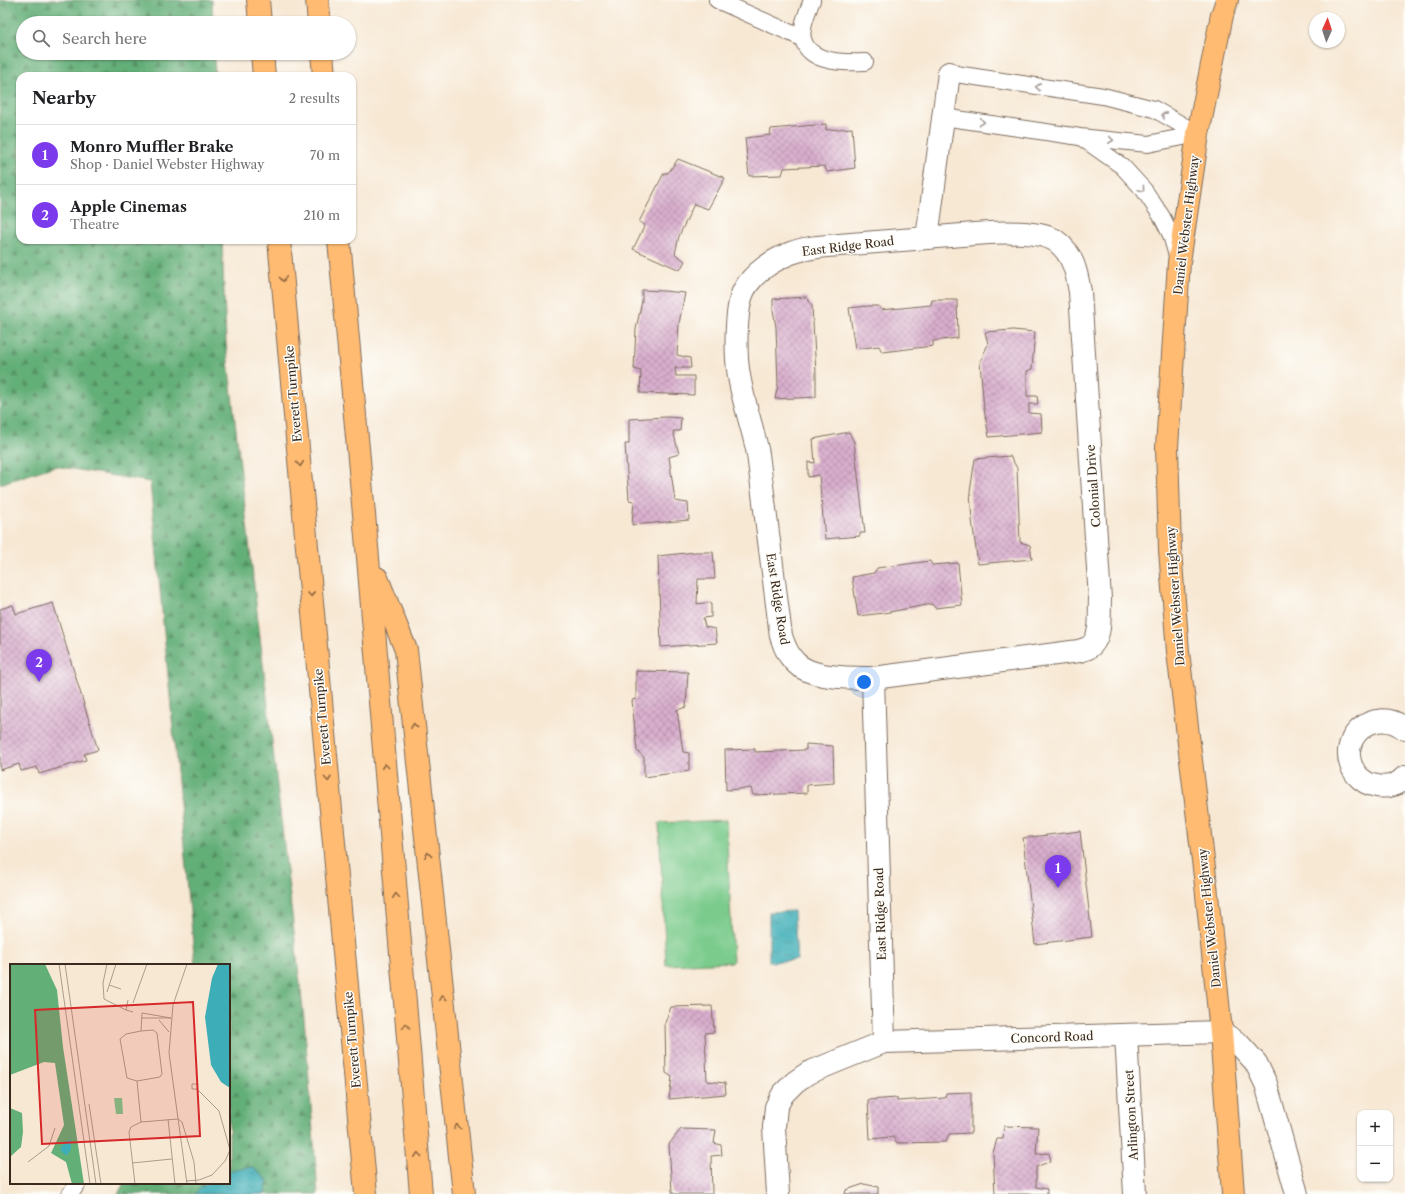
<!DOCTYPE html>
<html lang="en">
<head>
<meta charset="utf-8">
<style>
  body { margin:0; font-family:"Libre Caslon Text",serif; background:#f6f6f6; color:#202124 }
  .controls { position:absolute; right:12px; bottom:12px; display:grid; overflow:hidden; border-radius:8px; box-shadow:0 1px 3px #0004 }
  .controls button { width:36px; height:36px; display:grid; place-items:center; padding:0; border:0; border-bottom:1px solid #e0e0e0; background:#fff; color:#202124; font:20px sans-serif }
  .compass { position:absolute; left:1309px; top:12px; width:36px; height:36px; border-radius:50%; background:#fff; box-shadow:0 1px 3px #0004; rotate:3deg }
  .you { position:absolute; left:864px; top:682px; width:14px; height:14px; margin:-10px; border:3px solid #fff; border-radius:50%; background:#1a73e8; box-shadow:0 0 0 6px #1a73e833 }
  .badge { display:grid; place-items:center; width:26px; height:26px; border-radius:50%; background:#7c3aed; color:#fff; font-size:13px; font-weight:700 }
  .pin { position:absolute; translate:-50% -33px; filter:drop-shadow(0 1px 2px #0008) }
  .pin::after { content:''; position:absolute; top:21px; width:14px; height:12px; background:inherit; clip-path:polygon(0 0,100% 0,50% 100%) }
  .list { margin:0; padding:0; list-style:none }
  h2 { display:flex; justify-content:space-between; align-items:center; height:52px; margin:0; padding:0 16px; font-size:17px }
  h2 small { font-size:13px; font-weight:400; color:#757577 }
  .list li { display:grid; grid-template-columns:26px 1fr auto; gap:12px; align-items:center; box-sizing:border-box; height:60px; padding:0 16px; border-top:1px solid #e0e0e0 }
  .list b { display:block; font-size:15px; white-space:nowrap }
  .list p { margin:0; font-size:13px; white-space:nowrap; color:#757577 }
  .list em { font-size:13px; font-style:normal; color:#757577 }
  .icon { flex:none; width:22px; height:22px; fill:none; stroke:currentColor; stroke-width:2; stroke-linecap:round; stroke-linejoin:round }
  .map { position:relative; flex:none; width:1405px; height:1194px; overflow:hidden }
  .search { position:absolute; background:#fff; box-shadow:0 1px 3px #0004; left:16px; top:16px; width:340px; height:44px; display:flex; align-items:center; gap:10px; box-sizing:border-box; padding:0 14px; border-radius:22px; color:#757577; font-size:15px }
  .panel { position:absolute; background:#fff; box-shadow:0 1px 3px #0004; left:16px; top:72px; width:340px; height:172px; border-radius:12px }
  .map>svg:first-child { display:block }
  .grass { fill:#7acb8c; stroke:#5a7a55 }
  .forest { fill:url(#forest-firs); stroke:#4f6c4b }
  .water { fill:url(#water-ripples); stroke:#3c6c6a }
  .building { fill:url(#building-cross-hatch) }
  .lines { fill:none; stroke-linecap:round; stroke-linejoin:round }
  .service-casing { stroke:#7d6c5e; stroke-width:18 }
  .minor-casing { stroke:#7d6c5e; stroke-width:24 }
  .primary-casing { stroke:#7d6c5e; stroke-width:24 }
  .motorway-casing { stroke:#7d6c5e; stroke-width:24 }
  .service { stroke:#fff; stroke-width:16 }
  .minor { stroke:#fff; stroke-width:22 }
  .primary { stroke:#ffbb71; stroke-width:22 }
  .motorway { stroke:#ffbb71; stroke-width:22 }
  .oneway { stroke:#a79f9a }
  .oneway2 { stroke:#936b43 }
  .labels { text-anchor:middle; dominant-baseline:central; stroke-width:3; stroke-linejoin:round; paint-order:stroke }
  .street-label { font-size:12px; fill:#3b2a1e; stroke:#fdfcf7 }
  .inset-road { fill:none; stroke:#ac9c8b; stroke-width:1 }
  .view { fill:#d62828; fill-opacity:0.15; stroke:#d62828; stroke-width:2 }
  .inset-edge { fill:none; stroke:#3b2a1e; stroke-width:2 }
</style>
</head>
<body>
<div class="map">
<svg width="1405" height="1194" viewBox="0 0 1405 1194">
  <defs>
    <pattern id="forest-firs" width="22" height="20" patternUnits="userSpaceOnUse"><rect width="22" height="20" fill="#63af78"/><path d="M5 1l3.5 6h-7zM16 11l3.5 6h-7z" fill="#538f62"/></pattern>
    <pattern id="water-ripples" width="26" height="14" patternUnits="userSpaceOnUse"><rect width="26" height="14" fill="#3daeb7"/><path d="M2 4q2-2 4 0t4 0M15 11q2-2 4 0t4 0" fill="none" stroke="#348e94"/></pattern>
    <pattern id="building-cross-hatch" width="8" height="8" patternUnits="userSpaceOnUse"><rect width="8" height="8" fill="#d9afce"/><path d="M0 0l8 8M0 8l8-8" fill="none" stroke="#b18fa7"/></pattern>
  </defs>
  <rect width="100%" height="100%" fill="#fdfcf7"/>
  <filter id="ink" filterUnits="userSpaceOnUse"><feTurbulence type="fractalNoise" baseFrequency=".025" numOctaves="2"/><feDisplacementMap in="SourceGraphic" scale="8" xChannelSelector="R" yChannelSelector="G"/><feConvolveMatrix kernelMatrix="1 2 1 2 8 2 1 2 1" color-interpolation-filters="sRGB"/></filter>
  <filter id="wash" filterUnits="userSpaceOnUse"><feTurbulence type="fractalNoise" baseFrequency=".012" numOctaves="4" result="noise"/><feDisplacementMap in="SourceGraphic" scale="16" xChannelSelector="R" yChannelSelector="G"/><feGaussianBlur stdDeviation="0.9" result="paint"/><feColorMatrix in="noise" values="0 0 0 0 0 0 0 0 0 0 0 0 0 0 0 0 0 1.4 0 .05"/><feComposite in="paint" operator="in"/></filter>
  <g filter="url(#wash)">
    <rect width="100%" height="100%" fill="#f7e8d4"/>
    <path class="grass" d="M 726,820 L 733,962 L 666,965 L 659,823 Z"/>
    <path class="forest" d="M 0,0 L 212,0 L 213,23 L 23,23 L 23,53 L 214,53 L 215,76 L 20,76 L 20,240 L 222,240 L 226,343 L 304,1018 L 318,1194 L 118,1194 L 124,1183 L 229,1183 L 229,965 L 195,965 L 150,482 L 55,466 L 0,484 Z"/>
    <g class="water">
      <path d="M 794,911 L 797,960 L 769,962 L 769,912 Z"/>
      <path d="M 252,1167 L 268,1180 L 265,1194 L 195,1194 C 206,1179 212,1183 229,1183 L 229,1171 Z"/>
    </g>
    <g id="blocks">
      <g class="building">
        <path d="M 826,124 L 826,130 L 852,128 L 855,168 L 827,172 L 824,166 L 784,168 L 782,175 L 749,176 L 745,138 L 770,135 L 771,129 Z"/>
        <path d="M 678,159 L 725,178 L 708,209 L 694,204 L 679,236 L 675,254 L 685,261 L 680,270 L 633,249 L 645,225 L 639,222 L 664,173 L 668,173 Z"/>
        <path d="M 642,290 L 664,291 L 685,293 L 679,323 L 677,355 L 690,358 L 691,368 L 675,368 L 676,376 L 694,376 L 694,395 L 640,393 L 641,371 L 634,369 L 636,329 L 642,301 Z"/>
        <path d="M 807,297 L 812,306 L 816,373 L 816,397 L 775,399 L 778,384 L 776,327 L 773,310 L 773,299 Z"/>
        <path d="M 932,300 L 957,300 L 958,338 L 933,341 L 933,346 L 882,352 L 879,346 L 855,349 L 849,308 L 868,306 L 879,306 L 881,310 L 931,305 Z"/>
        <path d="M 1013,330 L 1035,332 L 1032,369 L 1027,371 L 1027,396 L 1037,396 L 1038,404 L 1029,404 L 1029,413 L 1041,414 L 1042,432 L 989,437 L 984,409 L 980,362 L 988,344 L 985,332 Z"/>
        <path d="M 666,417 L 681,418 L 680,431 L 673,431 L 679,454 L 669,457 L 675,501 L 688,503 L 689,520 L 632,525 L 634,501 L 629,500 L 625,444 L 629,444 L 629,419 Z"/>
        <path d="M 849,432 L 854,442 L 865,533 L 860,533 L 860,536 L 825,539 L 819,475 L 808,477 L 808,462 L 815,463 L 813,439 Z"/>
        <path d="M 1010,456 L 1017,468 L 1020,542 L 1030,545 L 1032,559 L 978,564 L 972,520 L 970,492 L 975,459 Z"/>
        <path d="M 696,552 L 713,552 L 715,579 L 698,579 L 697,604 L 711,602 L 711,617 L 703,618 L 705,627 L 715,629 L 717,643 L 661,647 L 658,556 Z"/>
        <path d="M 930,561 L 932,565 L 958,563 L 962,605 L 935,608 L 932,604 L 884,613 L 858,616 L 852,577 L 874,573 L 877,568 Z"/>
        <path d="M 53,603 L 98,750 L 84,754 L 86,760 L 39,774 L 37,767 L 21,771 L 19,764 L 0,770 L 0,609 L 13,605 L 16,614 Z"/>
        <path d="M 636,671 L 688,672 L 686,707 L 677,710 L 683,752 L 689,753 L 689,771 L 644,777 L 644,757 L 637,751 L 632,700 L 636,699 Z"/>
        <path d="M 806,744 L 833,746 L 834,783 L 807,785 L 807,793 L 753,795 L 751,788 L 726,790 L 725,750 L 755,749 L 755,752 L 806,750 Z"/>
        <path d="M 1080,831 L 1092,937 L 1035,944 L 1023,838 Z"/>
        <path d="M 712,1006 L 714,1032 L 705,1033 L 707,1081 L 725,1083 L 726,1094 L 669,1099 L 672,1077 L 666,1073 L 665,1023 L 671,1007 Z"/>
        <path d="M 971,1092 L 971,1133 L 949,1134 L 946,1142 L 896,1143 L 893,1137 L 870,1139 L 868,1100 L 897,1098 L 897,1101 L 945,1098 L 946,1093 Z"/>
        <path d="M 1004,1126 L 1038,1127 L 1036,1154 L 1049,1153 L 1051,1161 L 1036,1167 L 1036,1187 L 1047,1189 L 1047,1194 L 995,1194 L 993,1153 L 997,1139 L 1003,1139 Z"/>
        <path d="M 681,1129 L 716,1130 L 714,1143 L 721,1145 L 722,1155 L 711,1156 L 712,1194 L 675,1194 L 672,1192 L 669,1144 Z"/>
        <path d="M 864,1184 L 878,1187 L 878,1194 L 845,1194 L 846,1190 Z"/>
      </g>
    </g>
  </g>
  <g filter="url(#ink)">
    <use href="#blocks" fill-opacity="0" stroke="#7d6c5e" stroke-width="1"/>
    <g class="lines">
      <defs>
        <g id="service">
          <path d="M 717,0 L 802,38"/>
          <path d="M 812,0 C 808,11 800,27 803,39 C 809,64 846,63 865,62"/>
          <path d="M 949,73 L 1103,96 L 1154,109 L 1198,134"/>
          <path d="M 943,117 L 1080,137 L 1148,144 L 1198,134"/>
          <path d="M 1082,138 L 1122,166 L 1144,190 L 1162,217 L 1171,235 L 1178,259"/>
          <path d="M 70,1194 L 78,1183"/>
        </g>
        <g id="minor">
          <path d="M 873,678 L 1079,651 C 1082,650 1085,649 1088,648 C 1103,639 1099,614 1100,599 L 1080,292 C 1077,274 1073,253 1056,241 C 1032,225 957,236 927,238"/>
          <path d="M 1405,729 C 1374,703 1332,741 1356,774 C 1361,780 1369,785 1377,786 C 1387,788 1398,785 1405,777"/>
          <path d="M 1126,1035 L 1135,1194"/>
          <path d="M 884,1042 L 1221,1032 L 1238,1043 L 1256,1063 L 1266,1084 L 1297,1194"/>
          <path d="M 778,1194 L 774,1127 L 776,1107 L 783,1094 L 795,1082 L 808,1073 L 884,1042 L 873,678 C 851,678 809,679 794,661 C 787,654 784,645 781,636 L 758,454 C 752,423 739,392 737,359 C 736,342 736,305 744,290 C 753,273 773,260 791,253 C 809,246 831,246 851,244 C 876,242 901,240 927,238 L 949,73"/>
        </g>
        <path id="primary" d="M 1227,0 L 1222,15 L 1198,134 L 1179,262 L 1167,447 L 1170,550 L 1178,652 L 1206,885 L 1221,1032 L 1233,1194"/>
        <g id="motorway">
          <path d="M 258,0 L 260,23"/>
          <path d="M 317,0 L 319,23"/>
          <path d="M 262,53 L 264,76"/>
          <path d="M 322,53 L 324,76"/>
          <path d="M 279,240 L 366,1194"/>
          <path d="M 339,240 L 368,558 L 421,1194"/>
          <path d="M 377,578 L 406,650 L 464,1194"/>
        </g>
      </defs>
      <use href="#service" class="service-casing"/>
      <use href="#minor" class="minor-casing"/>
      <use href="#primary" class="primary-casing"/>
      <use href="#motorway" class="motorway-casing"/>
      <use href="#service" class="service"/>
      <use href="#minor" class="minor"/>
      <use href="#primary" class="primary"/>
      <use href="#motorway" class="motorway"/>
    </g>
    <defs><path id="oneway-chevron" d="M-2-3.5L2.5 0L-2 3.5" fill="none" stroke-width="1.6" stroke-linecap="round" stroke-linejoin="round"/></defs>
    <g class="oneway">
      <use href="#oneway-chevron" transform="translate(1038 87) rotate(-172)"/>
      <use href="#oneway-chevron" transform="translate(1164 115) rotate(-152)"/>
      <use href="#oneway-chevron" transform="translate(982 122) rotate(8)"/>
      <use href="#oneway-chevron" transform="translate(1111 140) rotate(6)"/>
      <use href="#oneway-chevron" transform="translate(1142 189) rotate(50)"/>
    </g>
    <g class="oneway2">
      <use href="#oneway-chevron" transform="translate(283 279) rotate(85)"/>
      <use href="#oneway-chevron" transform="translate(300 464) rotate(85)"/>
      <use href="#oneway-chevron" transform="translate(311 594) rotate(85)"/>
      <use href="#oneway-chevron" transform="translate(414 726) rotate(-96)"/>
      <use href="#oneway-chevron" transform="translate(385 766) rotate(-95)"/>
      <use href="#oneway-chevron" transform="translate(328 779) rotate(85)"/>
      <use href="#oneway-chevron" transform="translate(428 855) rotate(-96)"/>
      <use href="#oneway-chevron" transform="translate(396 896) rotate(-95)"/>
      <use href="#oneway-chevron" transform="translate(443 998) rotate(-96)"/>
      <use href="#oneway-chevron" transform="translate(406 1026) rotate(-95)"/>
      <use href="#oneway-chevron" transform="translate(457 1127) rotate(-96)"/>
      <use href="#oneway-chevron" transform="translate(418 1155) rotate(-95)"/>
    </g>
  </g>
  <g class="labels">
    <g class="street-label">
      <text transform="translate(1186 225) rotate(-83)">Daniel Webster Highway</text>
      <text transform="translate(848 246) rotate(-7)">East Ridge Road</text>
      <text transform="translate(293 394) rotate(-95)">Everett Turnpike</text>
      <text transform="translate(1093 486) rotate(-94)">Colonial Drive</text>
      <text transform="translate(1175 596) rotate(-94)">Daniel Webster Highway</text>
      <text transform="translate(778 599) rotate(81)">East Ridge Road</text>
      <text transform="translate(322 717) rotate(-95)">Everett Turnpike</text>
      <text transform="translate(880 914) rotate(-92)">East Ridge Road</text>
      <text transform="translate(1209 918) rotate(-96)">Daniel Webster Highway</text>
      <text transform="translate(1052 1037) rotate(-2)">Concord Road</text>
      <text transform="translate(352 1040) rotate(-95)">Everett Turnpike</text>
      <text transform="translate(1131 1115) rotate(-93)">Arlington Street</text>
    </g>
  </g>
  <g transform="translate(10 964)">
    <rect width="220" height="220" fill="#f7e8d4"/>
    <path d="M 104,134 L 112,134 L 113,150 L 106,150 Z" fill="#7acb8c"/>
    <path d="M 0,0 L 35,0 L 47,26 L 53,83 L 74,220 L 62,220 L 56,198 L 41,189 L 54,161 L 45,99 L 34,98 L 0,111 ZM 0,144 L 12,149 L 13,168 L 11,183 L 0,193 Z" fill="#63af78"/>
    <path d="M 208,0 L 220,0 L 220,124 L 211,118 L 201,101 L 195,53 L 202,14 ZM 61,175 L 61,185 L 57,191 L 54,190 L 50,185 L 55,178 Z" fill="#3daeb7"/>
    <path class="inset-road" d="M 49,0 L 80,220M 55,0 L 86,220M 97,0 L 93,19 L 94,35 L 116,46M 99,21 L 111,25M 97,28 L 106,0M 118,36 L 116,46 L 123,48M 123,39 L 137,0M 132,54 L 161,54M 149,56 L 159,68M 127,117 L 150,113 L 152,110 L 147,69 L 143,66 L 131,67M 79,140 L 91,220M 158,155 L 165,220M 131,158 L 168,155 L 172,158 L 184,198 L 186,220M 18,198 L 39,182 L 45,164M 122,199 L 162,195M 176,217 L 189,216 L 202,211 L 215,197 L 220,186 L 209,147 L 187,125 L 188,120 L 182,120 L 182,125 L 187,125M 125,220 L 119,168 L 121,163 L 131,158 L 127,117 L 117,114 L 110,75 L 116,70 L 131,67 L 132,49 L 161,54M 177,220 L 159,89 L 163,41 L 177,0"/>
    <path class="view" d="M 183,38 L 190,172 L 32,180 L 25,46 Z"/>
    <rect width="220" height="220" class="inset-edge"/>
  </g>
</svg>
<div class="controls">
<button>+</button>
<button>−</button>
</div>
<svg class="compass" viewBox="-18 -18 36 36"><path d="M0-13l5 13h-10z" fill="#e53935"/><path d="M0 13l5-13h-10z" fill="#757577"/></svg>
<div class="you"></div>
<div class="pin badge" style="left:1058px;top:888px">1</div>
<div class="pin badge" style="left:39px;top:682px">2</div>
<div class="search"><svg class="icon" aria-label="search" viewBox="0 0 24 24"><circle cx="10" cy="10" r="6"/><path d="M15 15l6 6"/></svg>Search here</div>
<section class="panel">
<h2>Nearby<small>2 results</small></h2>
<ul class="list">
<li><span class="badge">1</span><div><b>Monro Muffler Brake</b><p>Shop · Daniel Webster Highway</p></div><em>70 m</em></li>
<li><span class="badge">2</span><div><b>Apple Cinemas</b><p>Theatre</p></div><em>210 m</em></li>
</ul>
</section>
</div>
</body>
</html>
